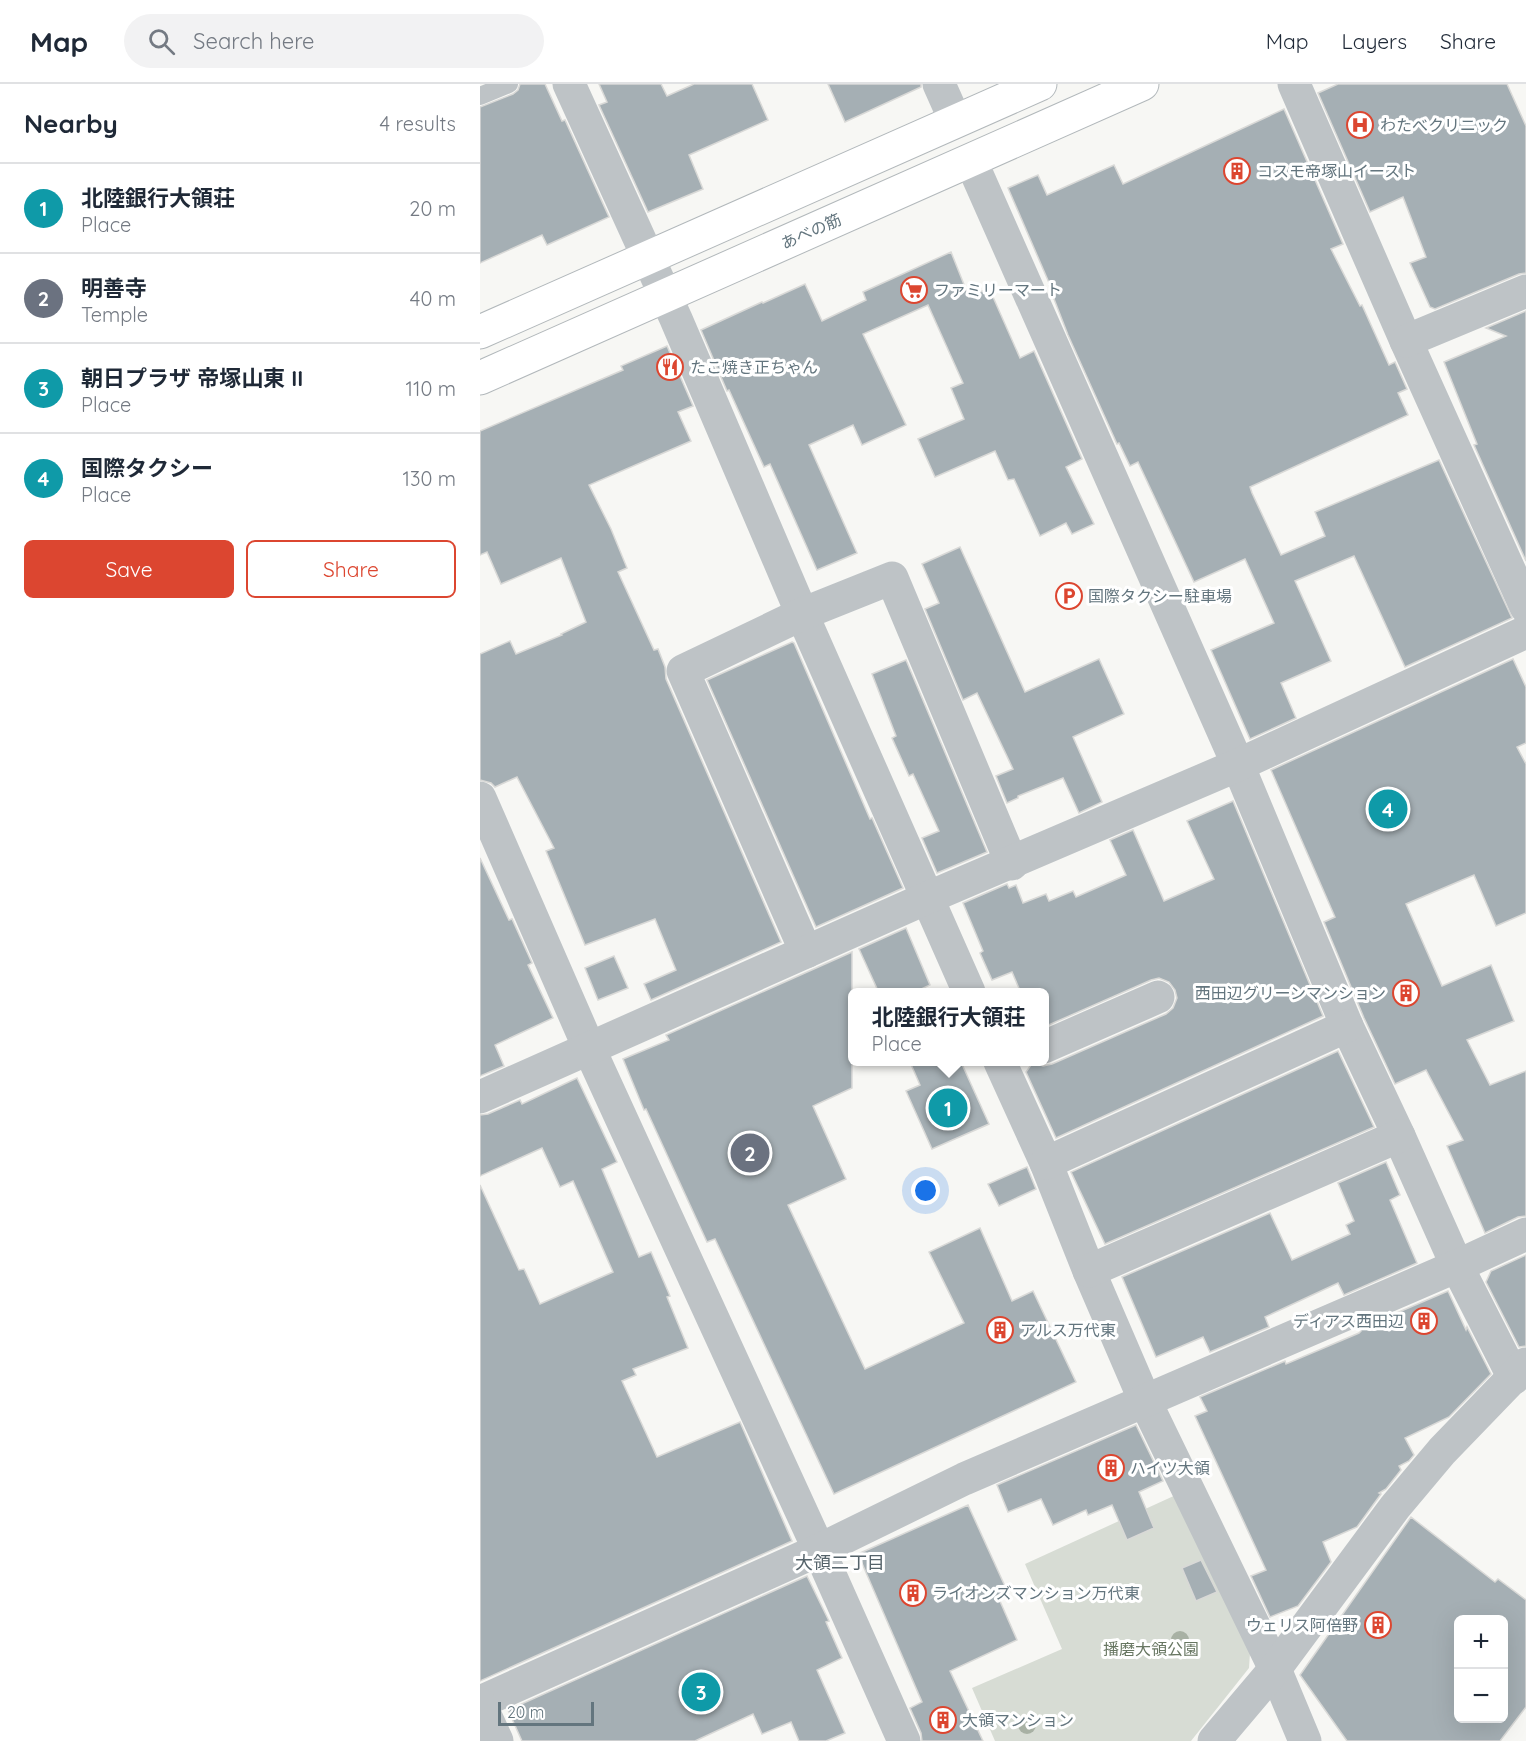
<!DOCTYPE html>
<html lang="en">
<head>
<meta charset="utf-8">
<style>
  body { margin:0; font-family:Quicksand,"Noto Sans JP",sans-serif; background:#f2f2f3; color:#1f2937 }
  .controls { position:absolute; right:18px; bottom:18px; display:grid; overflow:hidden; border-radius:9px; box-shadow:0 6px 24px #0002 }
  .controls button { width:54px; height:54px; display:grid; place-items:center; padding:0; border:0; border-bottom:2px solid #e0e1e3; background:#fff; color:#1f2937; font:30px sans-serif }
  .scale { position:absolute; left:18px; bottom:15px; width:96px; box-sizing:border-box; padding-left:6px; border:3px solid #63757e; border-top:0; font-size:16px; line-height:21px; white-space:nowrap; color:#63757e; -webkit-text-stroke:4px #fff; paint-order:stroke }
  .you { position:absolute; left:446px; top:1107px; width:21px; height:21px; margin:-15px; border:4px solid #fff; border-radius:50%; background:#1a73e8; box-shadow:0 0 0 9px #1a73e833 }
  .badge { display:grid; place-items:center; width:39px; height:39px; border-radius:50%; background:#dc4630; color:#fff; font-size:20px; font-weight:700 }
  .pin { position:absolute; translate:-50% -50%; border:3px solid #fff; box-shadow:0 2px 6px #0006 }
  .popup { position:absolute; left:368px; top:904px; width:201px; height:78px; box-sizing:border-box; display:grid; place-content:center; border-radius:9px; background:#fff; filter:drop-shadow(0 2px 4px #0005); font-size:20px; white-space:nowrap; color:#747a83 }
  .popup b { font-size:22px; color:#1f2937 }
  .popup::after { content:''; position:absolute; left:50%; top:100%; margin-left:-12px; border:12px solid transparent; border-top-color:#fff }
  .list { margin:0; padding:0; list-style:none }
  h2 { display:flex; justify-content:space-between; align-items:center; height:78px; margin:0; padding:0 24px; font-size:26px }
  h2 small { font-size:20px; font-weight:400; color:#747a83 }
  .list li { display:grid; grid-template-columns:39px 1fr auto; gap:18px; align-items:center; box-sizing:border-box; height:90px; padding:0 24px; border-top:2px solid #e0e1e3 }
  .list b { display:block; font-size:22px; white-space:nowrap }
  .list p { margin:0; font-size:20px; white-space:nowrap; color:#747a83 }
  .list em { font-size:20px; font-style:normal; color:#747a83 }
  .actions { display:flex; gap:12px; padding:18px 24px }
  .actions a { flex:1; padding:14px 0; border:2px solid #dc4630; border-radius:9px; text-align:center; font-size:21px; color:#dc4630 }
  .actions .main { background:#dc4630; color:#fff }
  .icon { flex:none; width:33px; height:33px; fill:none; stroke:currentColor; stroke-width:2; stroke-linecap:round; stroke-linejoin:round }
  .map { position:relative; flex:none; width:1046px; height:1657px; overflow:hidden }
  header { display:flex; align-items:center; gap:36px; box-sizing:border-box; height:84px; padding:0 30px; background:#fff; border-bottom:2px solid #e0e1e3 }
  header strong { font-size:28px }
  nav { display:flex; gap:33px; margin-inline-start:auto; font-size:21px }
  .search { width:420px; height:54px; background:#f2f2f3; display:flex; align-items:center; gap:15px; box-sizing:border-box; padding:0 21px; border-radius:33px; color:#747a83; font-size:22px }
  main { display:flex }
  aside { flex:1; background:#fff }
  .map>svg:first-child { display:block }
  .green { fill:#d7dcd4 }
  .building { fill:#a5afb4; stroke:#d9d9d7; stroke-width:1.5; fill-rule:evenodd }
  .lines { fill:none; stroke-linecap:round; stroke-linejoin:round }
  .primary-casing { stroke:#b2b8bb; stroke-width:35 }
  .service { stroke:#bec3c6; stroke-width:18 }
  .minor { stroke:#bec3c6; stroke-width:33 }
  .primary { stroke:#fff; stroke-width:33 }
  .tree { fill:#a8b1a4 }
  .labels { text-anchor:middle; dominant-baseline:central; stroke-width:6; stroke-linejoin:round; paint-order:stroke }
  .poi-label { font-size:16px; fill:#63757e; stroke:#fff; text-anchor:start }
  .street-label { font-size:16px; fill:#63757e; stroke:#fff }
  .park-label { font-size:16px; fill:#687762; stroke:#fff }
  .neighbourhood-label { font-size:18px; fill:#55636a; stroke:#fff }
</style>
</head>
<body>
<header>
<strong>Map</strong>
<div class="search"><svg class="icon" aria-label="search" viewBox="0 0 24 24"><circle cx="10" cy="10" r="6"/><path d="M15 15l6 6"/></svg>Search here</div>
<nav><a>Map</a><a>Layers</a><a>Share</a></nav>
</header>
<main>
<aside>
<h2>Nearby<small>4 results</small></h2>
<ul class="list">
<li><span class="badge" style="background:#0f9aa8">1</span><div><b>北陸銀行大領荘</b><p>Place</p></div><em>20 m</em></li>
<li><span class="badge" style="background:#6b7280">2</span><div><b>明善寺</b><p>Temple</p></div><em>40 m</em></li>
<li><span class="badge" style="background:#0f9aa8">3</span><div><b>朝日プラザ 帝塚山東 II</b><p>Place</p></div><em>110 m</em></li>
<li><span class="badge" style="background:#0f9aa8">4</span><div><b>国際タクシー</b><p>Place</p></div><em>130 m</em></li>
</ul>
<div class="actions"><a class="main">Save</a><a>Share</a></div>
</aside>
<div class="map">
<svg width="1046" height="1657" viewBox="0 0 1046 1657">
  <rect width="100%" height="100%" fill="#f7f7f4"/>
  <path class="green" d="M 698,1410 L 770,1569 L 769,1584 L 711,1657 L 515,1657 L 492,1604 L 582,1565 L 545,1480 Z"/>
  <g class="building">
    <path d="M 40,0 L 65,0 L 82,37 L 85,36 L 129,133 L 67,161 L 62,151 L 0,179 L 0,23 L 33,10 L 38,6 Z"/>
    <path d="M 119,0 L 181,0 L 187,12 L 214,0 L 272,0 L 288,36 L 209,71 L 223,105 L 168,128 L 119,21 L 127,18 Z"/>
    <path d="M 348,0 L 441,0 L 441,3 L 365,38 Z"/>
    <path d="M 858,0 L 1027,0 L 1046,42 L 1046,189 L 1039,190 L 955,225 L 950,223 L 930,179 L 946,173 L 923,113 L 890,128 L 838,9 Z"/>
    <path d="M 804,25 L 863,160 L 851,165 L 880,222 L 882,221 L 909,281 L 915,278 L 927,305 L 918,309 L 928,331 L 770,403 L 772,409 L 801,471 L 845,452 L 835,428 L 959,376 L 1032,534 L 925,583 L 874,472 L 815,497 L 851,577 L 801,599 L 816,634 L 770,655 L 731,566 L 794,539 L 765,475 L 714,498 L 658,378 L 650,382 L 639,359 L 637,360 L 588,251 L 569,202 L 570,201 L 528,104 L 558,91 L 567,111 L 634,81 L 643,100 Z"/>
    <path d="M 471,168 L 489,213 L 509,204 L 540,274 L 554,267 L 602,375 L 586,383 L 614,440 L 592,450 L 586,439 L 560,452 L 534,395 L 528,396 L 515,367 L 455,393 L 438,355 L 484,335 L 471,304 L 483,299 L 448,221 L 383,250 L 426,341 L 382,361 L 373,341 L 329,361 L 377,469 L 337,486 L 290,380 L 284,383 L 249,306 L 247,307 L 221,246 L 282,218 L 283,219 L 325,200 L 342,237 L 386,216 L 383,208 Z"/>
    <path d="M 1046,227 L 1046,477 L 994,361 L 997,360 L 964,278 L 1026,252 L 1006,244 Z"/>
    <path d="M 187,262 L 213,322 L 198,328 L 211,357 L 109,401 L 131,445 L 147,484 L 138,488 L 174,566 L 178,565 L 185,583 L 186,595 L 301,858 L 171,916 L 164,900 L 196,886 L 175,835 L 105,861 L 66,767 L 74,764 L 37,693 L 15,703 L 11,699 L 0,696 L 0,570 L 30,557 L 36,570 L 82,551 L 81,550 L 106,538 L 81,474 L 21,500 L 7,468 L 0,471 L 0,347 L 143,286 L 141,282 Z"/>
    <path d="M 480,463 L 545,608 L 619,575 L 644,630 L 593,653 L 622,718 L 599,729 L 583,694 L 538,712 L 538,714 L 527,719 L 516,692 L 533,685 L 497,609 L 483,616 L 445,525 L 459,519 L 442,480 Z"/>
    <path d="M 312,558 L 314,559 L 390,735 L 392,734 L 423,804 L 336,843 L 227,596 Z"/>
    <path d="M 1033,575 L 1046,603 L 1046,659 L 1037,663 L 1046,680 L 1046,829 L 1016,842 L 994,791 L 926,820 L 962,902 L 1011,881 L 1034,937 L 987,956 L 1010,1001 L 1046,987 L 1046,1132 L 1038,1133 L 1005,1149 L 967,1062 L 983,1056 L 946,986 L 915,1000 L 884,934 L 844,838 L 855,833 L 791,686 Z"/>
    <path d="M 426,576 L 507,768 L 457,789 L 442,754 L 459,747 L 433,690 L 429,692 L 412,654 L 416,652 L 392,590 Z"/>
    <path d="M 753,717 L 843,932 L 576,1054 L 546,988 L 553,978 L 563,982 L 572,980 L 686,930 L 693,924 L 697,914 L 695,906 L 689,898 L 679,894 L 671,896 L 564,943 L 564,909 L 541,909 L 532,888 L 512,896 L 500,869 L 503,867 L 483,819 L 527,800 L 529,804 L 536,801 L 543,819 L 566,810 L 569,817 L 593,807 L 596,813 L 646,791 L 630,756 L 653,746 L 684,817 L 734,795 L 707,737 Z"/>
    <path d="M 0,774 L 29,836 L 32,835 L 52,879 L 48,881 L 73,934 L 15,961 L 24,982 L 0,992 Z"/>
    <path d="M 426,844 L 450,901 L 433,909 L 399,909 L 379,865 Z"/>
    <path d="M 372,868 L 372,1004 L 333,1022 L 366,1095 L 308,1121 L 385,1285 L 484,1239 L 449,1168 L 500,1144 L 532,1217 L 553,1207 L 596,1298 L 354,1410 L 235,1155 L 227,1158 L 166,1025 L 164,1026 L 143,975 L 189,956 L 186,951 Z"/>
    <path d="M 134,872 L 148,904 L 118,916 L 105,884 Z"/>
    <path d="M 858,967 L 894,1043 L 625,1160 L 591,1088 Z"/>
    <path d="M 430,978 L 481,978 L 509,1040 L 452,1065 L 426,1007 L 440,1001 Z"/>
    <path d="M 97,994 L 137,1078 L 122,1085 L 159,1173 L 171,1168 L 190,1212 L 187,1213 L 208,1264 L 153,1285 L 156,1291 L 142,1297 L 177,1373 L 260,1338 L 312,1457 L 0,1597 L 0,1101 L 39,1186 L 44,1185 L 60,1220 L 133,1188 L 93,1097 L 80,1103 L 62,1064 L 0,1092 L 0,1031 L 8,1030 L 40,1016 L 42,1020 Z"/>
    <path d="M 906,1078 L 920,1111 L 910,1116 L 937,1179 L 864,1211 L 858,1199 L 785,1233 L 789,1243 L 730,1268 L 723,1253 L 676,1273 L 642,1193 L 790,1129 L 812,1176 L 870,1150 L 866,1141 L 874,1137 L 858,1099 Z"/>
    <path d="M 547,1083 L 556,1105 L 519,1122 L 508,1100 Z"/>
    <path d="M 1046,1171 L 1046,1262 L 1039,1263 L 1006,1198 L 1011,1187 Z"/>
    <path d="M 968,1207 L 986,1246 L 987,1243 L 1011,1290 L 969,1333 L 925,1354 L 934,1371 L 929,1377 L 919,1382 L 921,1386 L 906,1405 L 899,1409 L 901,1410 L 877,1443 L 843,1458 L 851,1478 L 818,1522 L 790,1533 L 771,1492 L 786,1486 L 715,1332 L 727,1327 L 720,1313 L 805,1277 L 806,1280 L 879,1249 L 881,1247 L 879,1245 Z"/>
    <path d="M 656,1341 L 683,1397 L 659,1408 L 674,1444 L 647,1456 L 632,1421 L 608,1431 L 606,1426 L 573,1441 L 561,1415 L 528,1428 L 517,1401 Z"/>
    <path d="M 488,1421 L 529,1511 L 519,1515 L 537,1556 L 470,1587 L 503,1657 L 442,1657 L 441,1649 L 430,1624 L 442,1618 L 378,1470 Z"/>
    <path d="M 931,1433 L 1015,1498 L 1018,1495 L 1046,1516 L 1046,1623 L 1020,1657 L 867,1657 L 820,1591 ZM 978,1536 L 1023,1536 L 1023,1635 L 978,1635 Z"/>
    <path d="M 721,1476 L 737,1508 L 716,1517 L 702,1484 Z"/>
    <path d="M 327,1492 L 349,1537 L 346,1538 L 362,1574 L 337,1586 L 365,1649 L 346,1657 L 319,1657 L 311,1638 L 282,1650 L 273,1630 L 215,1657 L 42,1657 L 28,1626 Z"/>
  </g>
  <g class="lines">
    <defs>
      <g id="primary">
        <path d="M 0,248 L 560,0"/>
        <path d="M 0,294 L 662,0"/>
      </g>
    </defs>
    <use href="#primary" class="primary-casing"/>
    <path class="service" d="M 0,12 L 29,0"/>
    <g class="minor">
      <path d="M 89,0 L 196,235 L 322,530 L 489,908"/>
      <path d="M 459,0 L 475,36"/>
      <path d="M 814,0 L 926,257 L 1046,523"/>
      <path d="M 491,77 L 758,681 L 867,942 L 919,1052 L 977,1182 L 1034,1294"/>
      <path d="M 926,257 L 1046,207"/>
      <path d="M 0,714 L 109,964 L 339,1466 L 424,1657"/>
      <path d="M 326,868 L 203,587 L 322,530 L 412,494 L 532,780"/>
      <path d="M 564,963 L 678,913"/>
      <path d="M 520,978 L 566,1079 L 609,1187 L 665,1317 L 795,1585 L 825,1657"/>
      <path d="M 0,1013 L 447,814 L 758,681 L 1046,548"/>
      <path d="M 566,1079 L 867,942"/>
      <path d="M 609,1187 L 919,1052"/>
      <path d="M 0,1618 L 339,1466 L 484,1395 L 977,1182 L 1046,1150"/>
      <path d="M 0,1620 L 17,1657"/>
      <path d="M 734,1657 L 795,1585 L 915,1423 L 962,1367 L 1046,1280"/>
    </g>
    <use href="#primary" class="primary"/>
  </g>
  <g class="tree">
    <circle cx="700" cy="1556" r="9"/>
    <circle cx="547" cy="1641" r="9"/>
  </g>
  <defs>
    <symbol id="hospital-ring" viewBox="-11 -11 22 22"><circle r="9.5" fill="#fff" stroke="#dc4630" stroke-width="1.5"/><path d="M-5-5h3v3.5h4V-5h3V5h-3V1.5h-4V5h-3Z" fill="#dc4630"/></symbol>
    <symbol id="building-ring" viewBox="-11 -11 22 22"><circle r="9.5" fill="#fff" stroke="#dc4630" stroke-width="1.5"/><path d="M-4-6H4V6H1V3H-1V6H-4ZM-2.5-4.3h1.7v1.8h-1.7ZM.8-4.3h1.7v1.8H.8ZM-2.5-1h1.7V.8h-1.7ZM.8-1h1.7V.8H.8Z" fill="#dc4630"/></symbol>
    <symbol id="supermarket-ring" viewBox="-11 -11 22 22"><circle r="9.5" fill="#fff" stroke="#dc4630" stroke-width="1.5"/><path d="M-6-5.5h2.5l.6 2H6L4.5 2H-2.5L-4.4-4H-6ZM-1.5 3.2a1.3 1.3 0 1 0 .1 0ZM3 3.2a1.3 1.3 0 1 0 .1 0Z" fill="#dc4630"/></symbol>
    <symbol id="restaurant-ring" viewBox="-11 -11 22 22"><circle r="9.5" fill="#fff" stroke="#dc4630" stroke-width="1.5"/><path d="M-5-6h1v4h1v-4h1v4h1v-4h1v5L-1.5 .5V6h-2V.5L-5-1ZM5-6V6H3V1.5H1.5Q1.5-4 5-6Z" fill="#dc4630"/></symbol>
    <symbol id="parking-ring" viewBox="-11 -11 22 22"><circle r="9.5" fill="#fff" stroke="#dc4630" stroke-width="1.5"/><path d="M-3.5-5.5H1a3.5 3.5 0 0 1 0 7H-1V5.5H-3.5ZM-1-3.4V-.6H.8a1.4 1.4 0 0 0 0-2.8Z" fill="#dc4630"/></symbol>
  </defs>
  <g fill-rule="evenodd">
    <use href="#hospital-ring" x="865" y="26" width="30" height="30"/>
    <use href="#building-ring" x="742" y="72" width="30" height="30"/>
    <use href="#supermarket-ring" x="419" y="191" width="30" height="30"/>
    <use href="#restaurant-ring" x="175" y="268" width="30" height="30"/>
    <use href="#parking-ring" x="574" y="497" width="30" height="30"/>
    <use href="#building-ring" x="911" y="894" width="30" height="30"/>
    <use href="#building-ring" x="929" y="1222" width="30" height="30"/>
    <use href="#building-ring" x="505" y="1231" width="30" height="30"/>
    <use href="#building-ring" x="616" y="1369" width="30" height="30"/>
    <use href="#building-ring" x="418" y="1494" width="30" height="30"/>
    <use href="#building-ring" x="883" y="1526" width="30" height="30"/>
    <use href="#building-ring" x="448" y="1621" width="30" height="30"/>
  </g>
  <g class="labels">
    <g class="poi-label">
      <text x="900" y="41">わたべクリニック</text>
      <text x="777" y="87">コスモ帝塚山イースト</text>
      <text x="454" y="206">ファミリーマート</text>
      <text x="210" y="283">たこ焼き正ちゃん</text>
      <text x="608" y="512">国際タクシー駐車場</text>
      <text x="906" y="909" text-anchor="end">西田辺グリーンマンション</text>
      <text x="924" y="1237" text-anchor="end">ディアス西田辺</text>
      <text x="540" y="1246">アルス万代東</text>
      <text x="650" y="1384">ハイツ大領</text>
      <text x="452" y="1509">ライオンズマンション万代東</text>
      <text x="878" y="1541" text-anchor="end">ウェリス阿倍野</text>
      <text x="482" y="1636">大領マンション</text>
    </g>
    <g class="street-label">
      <text transform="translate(331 147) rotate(-24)">あべの筋</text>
    </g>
    <g class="park-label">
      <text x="671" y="1565">播磨大領公園</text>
    </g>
    <g class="neighbourhood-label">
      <text x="360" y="1478">大領二丁目</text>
    </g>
  </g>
</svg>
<div class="controls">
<button>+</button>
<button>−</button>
</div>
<div class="scale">20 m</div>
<div class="you"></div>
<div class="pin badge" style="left:468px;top:1024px;background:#0f9aa8">1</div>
<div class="popup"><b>北陸銀行大領荘</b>Place</div>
<div class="pin badge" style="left:270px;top:1069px;background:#6b7280">2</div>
<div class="pin badge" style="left:221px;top:1608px;background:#0f9aa8">3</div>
<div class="pin badge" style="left:908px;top:725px;background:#0f9aa8">4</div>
</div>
</main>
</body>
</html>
